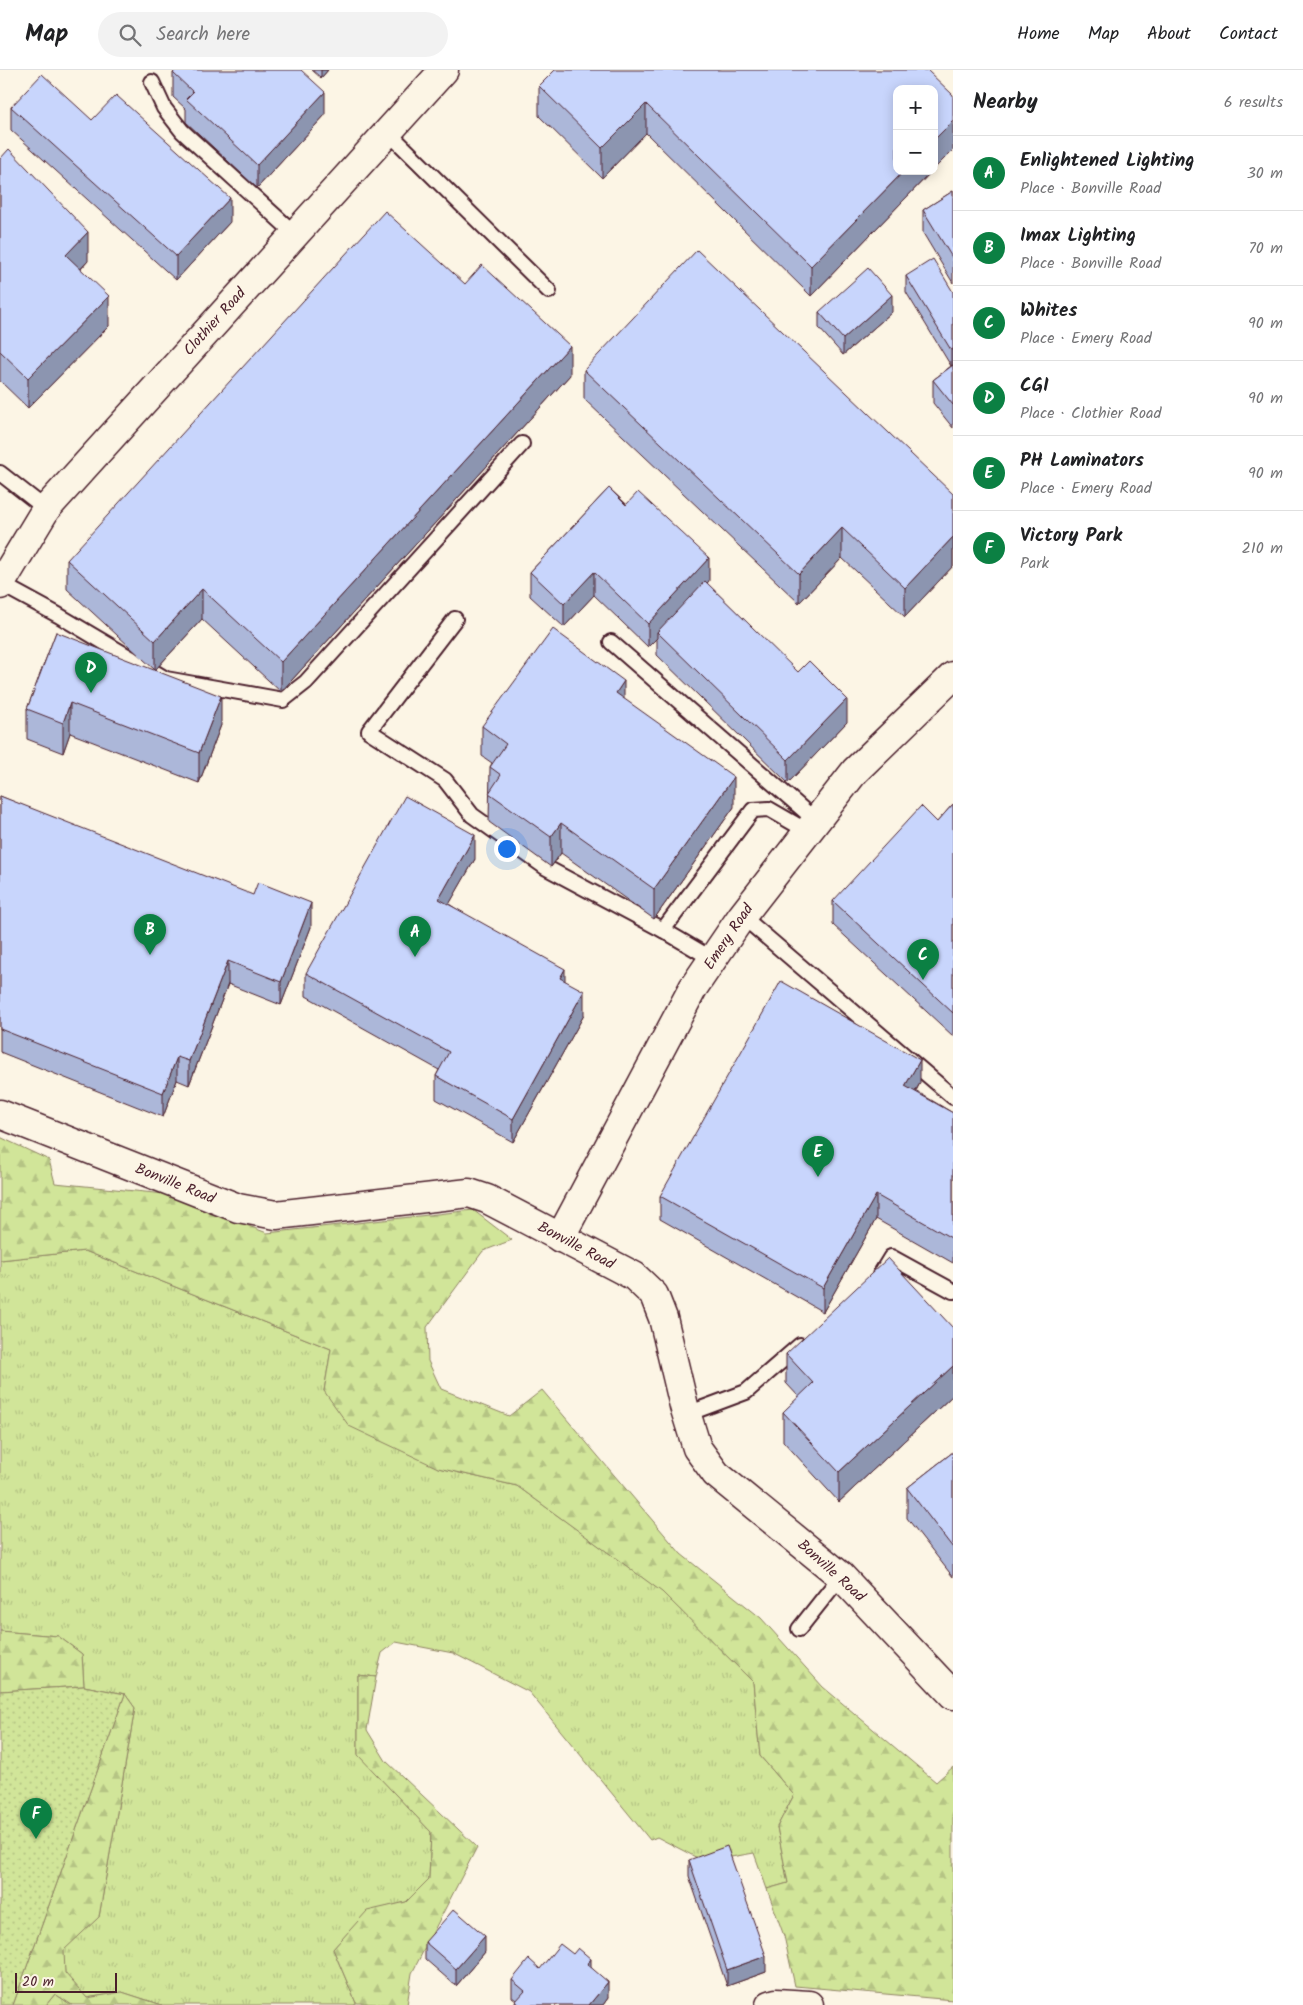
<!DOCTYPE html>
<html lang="en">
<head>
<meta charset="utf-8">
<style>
  body { margin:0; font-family:Kalam,sans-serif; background:#f2f2f2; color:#202124 }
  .controls { position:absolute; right:15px; top:15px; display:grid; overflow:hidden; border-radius:10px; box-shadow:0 2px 12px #0003 }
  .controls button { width:45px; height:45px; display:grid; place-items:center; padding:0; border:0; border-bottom:1px solid #e0e0e0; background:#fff; color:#202124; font:25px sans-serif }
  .scale { position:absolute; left:15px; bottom:12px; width:102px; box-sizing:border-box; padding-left:5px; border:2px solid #4a1f2b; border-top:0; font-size:14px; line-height:18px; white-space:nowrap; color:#4a1f2b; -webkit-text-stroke:4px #fcf5e5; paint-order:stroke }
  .you { position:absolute; left:506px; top:778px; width:18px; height:18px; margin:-12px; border:4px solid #fff; border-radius:50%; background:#1a73e8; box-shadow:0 0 0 8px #1a73e833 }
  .badge { display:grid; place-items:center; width:32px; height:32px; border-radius:50%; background:#0b8043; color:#fff; font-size:16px; font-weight:700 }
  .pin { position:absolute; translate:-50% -41px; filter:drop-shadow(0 1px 2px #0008) }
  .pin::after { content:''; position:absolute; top:26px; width:18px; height:15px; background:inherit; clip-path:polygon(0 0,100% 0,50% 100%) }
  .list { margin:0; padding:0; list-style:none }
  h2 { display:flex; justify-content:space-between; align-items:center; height:65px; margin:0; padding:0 20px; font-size:21px }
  h2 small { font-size:16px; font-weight:400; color:#757577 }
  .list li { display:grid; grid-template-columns:32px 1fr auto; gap:15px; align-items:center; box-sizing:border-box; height:75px; padding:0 20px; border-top:1px solid #e0e0e0 }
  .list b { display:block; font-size:19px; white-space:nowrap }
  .list p { margin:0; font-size:16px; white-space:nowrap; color:#757577 }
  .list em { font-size:16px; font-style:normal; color:#757577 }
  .icon { flex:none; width:28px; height:28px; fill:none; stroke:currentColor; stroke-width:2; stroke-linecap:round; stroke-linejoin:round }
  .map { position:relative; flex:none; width:953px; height:1935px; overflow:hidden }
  header { display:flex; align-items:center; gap:30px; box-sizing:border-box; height:70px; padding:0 25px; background:#fff; border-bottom:1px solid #e0e0e0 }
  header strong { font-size:24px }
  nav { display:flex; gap:28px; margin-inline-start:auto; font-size:18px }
  .search { width:350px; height:45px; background:#f2f2f2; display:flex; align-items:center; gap:12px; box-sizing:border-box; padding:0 18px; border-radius:28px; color:#757577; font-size:19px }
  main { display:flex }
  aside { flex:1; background:#fff }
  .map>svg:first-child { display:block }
  .grass { fill:url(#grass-tufts); stroke:#8e8262 }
  .forest { fill:url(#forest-firs); stroke:#8e8262 }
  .park { fill:url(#park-dots); stroke:#8e8262 }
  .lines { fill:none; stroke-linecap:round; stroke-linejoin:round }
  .lane-casing { stroke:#4a1f2b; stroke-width:18 }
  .street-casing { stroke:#4a1f2b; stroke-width:31 }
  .lane { stroke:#fcf5e5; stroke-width:14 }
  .street { stroke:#fcf5e5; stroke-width:28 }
  .wall { fill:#acb7d9; stroke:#4a1f2b }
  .shaded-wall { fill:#8c95b0; stroke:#4a1f2b }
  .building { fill:#c8d5fc; stroke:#4a1f2b }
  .labels { text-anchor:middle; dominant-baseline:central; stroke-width:4.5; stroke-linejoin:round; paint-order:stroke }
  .street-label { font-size:15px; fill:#4a1f2b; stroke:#fcf5e5 }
</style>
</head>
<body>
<header>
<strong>Map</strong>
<div class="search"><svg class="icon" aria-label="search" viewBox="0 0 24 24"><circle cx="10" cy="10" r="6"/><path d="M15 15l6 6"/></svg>Search here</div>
<nav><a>Home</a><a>Map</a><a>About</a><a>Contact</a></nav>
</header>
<main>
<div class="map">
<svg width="953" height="1935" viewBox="0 0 953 1935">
  <defs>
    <pattern id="grass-tufts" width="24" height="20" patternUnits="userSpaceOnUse" patternTransform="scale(1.25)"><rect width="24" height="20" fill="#d1e599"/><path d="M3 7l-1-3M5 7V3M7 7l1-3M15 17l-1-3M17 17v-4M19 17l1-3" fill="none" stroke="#b5c484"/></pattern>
    <pattern id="forest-firs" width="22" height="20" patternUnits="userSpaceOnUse" patternTransform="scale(1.25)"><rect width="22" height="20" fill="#d1e599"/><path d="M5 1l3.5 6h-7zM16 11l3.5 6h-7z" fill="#b5c484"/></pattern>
    <pattern id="park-dots" width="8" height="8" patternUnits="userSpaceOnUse" patternTransform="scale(1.25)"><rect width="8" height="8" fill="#d1e599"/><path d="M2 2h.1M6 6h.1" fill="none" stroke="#b5c484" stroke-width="1.8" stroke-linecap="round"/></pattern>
  </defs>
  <rect width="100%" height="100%" fill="#fcf5e5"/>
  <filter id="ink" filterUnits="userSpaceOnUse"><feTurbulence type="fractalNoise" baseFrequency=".02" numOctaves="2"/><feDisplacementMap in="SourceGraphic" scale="10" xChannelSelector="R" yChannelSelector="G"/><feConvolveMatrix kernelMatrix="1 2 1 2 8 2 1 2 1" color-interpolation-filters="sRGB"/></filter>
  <g filter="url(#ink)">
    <g class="grass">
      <path d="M 85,1181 L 331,1279 L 324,1321 L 438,1398 L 517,1416 L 663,1522 L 753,1612 L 760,1686 L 794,1725 L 777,1757 L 788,1813 L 767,1819 L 754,1783 L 731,1787 L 711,1795 L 657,1767 L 650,1770 L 529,1622 L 453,1583 L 396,1572 L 382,1583 L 376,1607 L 358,1605 L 358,1684 L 431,1762 L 429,1809 L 406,1832 L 367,1842 L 333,1879 L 356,1933 L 355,1935 L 162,1935 L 122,1922 L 87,1928 L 65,1904 L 63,1880 L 99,1847 L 135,1638 L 125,1624 L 84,1616 L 82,1584 L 58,1566 L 0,1561 L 0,1190 Z"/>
      <path d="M 55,1924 L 72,1935 L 46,1935 Z"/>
    </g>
    <g class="forest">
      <path d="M 0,1067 L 49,1090 L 55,1113 L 165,1124 L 267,1163 L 473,1140 L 512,1170 L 483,1181 L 427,1257 L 428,1291 L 441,1319 L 509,1346 L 542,1320 L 681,1484 L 761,1548 L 823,1617 L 936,1712 L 953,1697 L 953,1930 L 795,1916 L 784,1866 L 767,1819 L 788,1813 L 777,1757 L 794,1725 L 760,1686 L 753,1612 L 662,1522 L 517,1416 L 438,1398 L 349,1356 L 324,1321 L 331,1279 L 85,1181 L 0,1190 Z"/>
      <path d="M 0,1561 L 58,1566 L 82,1584 L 84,1616 L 0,1621 Z"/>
      <path d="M 358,1605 L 376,1607 L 367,1660 L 386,1691 L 477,1777 L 412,1903 L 407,1935 L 356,1933 L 333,1879 L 367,1841 L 406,1832 L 429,1809 L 431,1762 L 358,1685 Z"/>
      <path d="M 125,1624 L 135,1638 L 99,1847 L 64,1880 L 65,1903 L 87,1928 L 122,1922 L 162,1935 L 72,1935 L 55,1924 L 46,1935 L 13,1935 Z"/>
    </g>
    <path class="park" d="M 84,1616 L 125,1624 L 13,1935 L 0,1935 L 0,1621 Z"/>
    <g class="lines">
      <defs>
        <g id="lane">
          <path d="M 152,12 L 164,38 L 182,61 L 295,164"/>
          <path d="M 388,62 L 549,221"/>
          <path d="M 0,403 L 46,439"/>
          <path d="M 1,514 L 58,545 L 166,609 L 283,630 L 306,612 L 522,374"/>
          <path d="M 455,549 L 369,661 L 445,710 L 472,745 L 545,797 L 663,860"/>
          <path d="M 611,572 L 815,750"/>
          <path d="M 742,846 L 953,1027"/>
          <path d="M 714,890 L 663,860 L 753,740 L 769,739 L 807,761"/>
          <path d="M 880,1205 L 891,1187 L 953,1221"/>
          <path d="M 687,1344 L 746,1322 L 800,1275"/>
          <path d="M 799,1559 L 841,1506"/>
        </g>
        <g id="street">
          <path d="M 0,515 L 46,439 L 444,0"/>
          <path d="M 0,1044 L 238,1138 L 276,1145 L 469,1123 L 487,1129 L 634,1206 L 654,1225 L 663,1248 L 684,1336 L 697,1378 L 716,1404 L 841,1506 L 953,1625"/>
          <path d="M 560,1168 L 693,918 L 742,846 L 855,701 L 953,606"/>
          <path d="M 770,1935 L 776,1933 L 809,1935"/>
        </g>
      </defs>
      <use href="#lane" class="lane-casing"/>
      <use href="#street" class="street-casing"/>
      <use href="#lane" class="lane"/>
      <use href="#street" class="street"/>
    </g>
    <g class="wall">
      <path d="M 312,0 L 328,0 L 321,8 Z"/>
      <path d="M 555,0 L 897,101 L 932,101 L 811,226 L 646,63 L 602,108 L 539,46 L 539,16 Z"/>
      <path d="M 173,3 L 325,45 L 257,118 L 186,52 L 186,39 L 173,27 Z"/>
      <path d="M 11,37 L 92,50 L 230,152 L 176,210 L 11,60 Z"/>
      <path d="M 0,89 L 88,191 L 81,199 L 109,256 L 28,338 L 0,311 Z"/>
      <path d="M 953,121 L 953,213 L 923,163 L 923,140 Z"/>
      <path d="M 906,206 L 953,222 L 953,358 L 933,333 L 933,310 L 951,296 L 906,222 Z"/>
      <path d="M 465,214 L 570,305 L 281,622 L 202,549 L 155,600 L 67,519 L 67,490 Z"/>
      <path d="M 819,242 L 892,242 L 843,285 L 819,258 Z"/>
      <path d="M 584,300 L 953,424 L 953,496 L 905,547 L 842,488 L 799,533 L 584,329 Z"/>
      <path d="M 609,418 L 709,511 L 707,513 L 847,652 L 788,713 L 657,585 L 657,568 L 648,577 L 594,525 L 564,557 L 530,526 L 530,502 Z"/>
      <path d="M 56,562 L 221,655 L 199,713 L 70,663 L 63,683 L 27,669 L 27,639 Z"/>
      <path d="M 624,629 L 734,737 L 654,849 L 561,783 L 551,797 L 489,752 L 490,697 L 492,693 L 482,686 L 482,656 Z"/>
      <path d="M 0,726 L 311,857 L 281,935 L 228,914 L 189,1015 L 177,1010 L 163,1047 L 0,982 Z"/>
      <path d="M 953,734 L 953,966 L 833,855 L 833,831 L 937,752 Z"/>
      <path d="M 475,789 L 449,834 L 565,911 L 584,945 L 513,1072 L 436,1029 L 436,1006 L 439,1000 L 306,926 L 306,903 Z"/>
      <path d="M 920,1013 L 916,1021 L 953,1043 L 953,1193 L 876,1149 L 823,1242 L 660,1149 L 660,1126 Z"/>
      <path d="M 953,1258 L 953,1325 L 839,1432 L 783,1371 L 783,1342 L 799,1327 L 786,1313 L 786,1284 Z"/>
      <path d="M 953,1382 L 953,1507 L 907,1448 L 907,1418 Z"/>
      <path d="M 689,1790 L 766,1902 L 727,1916 L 689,1806 Z"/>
      <path d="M 425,1872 L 485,1882 L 456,1916 L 425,1889 Z"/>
      <path d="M 591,1897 L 608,1928 L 603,1935 L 515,1935 L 515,1932 L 516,1930 L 512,1927 L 512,1910 Z"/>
    </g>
    <g class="shaded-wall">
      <path d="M 321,0 L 328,0 L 321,8 Z"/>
      <path d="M 325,22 L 325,45 L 257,118 L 257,95 Z"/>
      <path d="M 646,34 L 646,63 L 602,108 L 602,78 Z"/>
      <path d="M 953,51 L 953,80 L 934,99 L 934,70 Z"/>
      <path d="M 904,101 L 932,101 L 811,226 L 811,196 Z"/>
      <path d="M 230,128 L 230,152 L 176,210 L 176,186 Z"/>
      <path d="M 88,162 L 88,191 L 66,214 L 66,185 Z"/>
      <path d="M 892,225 L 892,242 L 843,285 L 843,269 Z"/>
      <path d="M 109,226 L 109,256 L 28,338 L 28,308 Z"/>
      <path d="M 570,276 L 570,305 L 281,622 L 281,592 Z"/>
      <path d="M 953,279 L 953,295 L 951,296 L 951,280 Z"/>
      <path d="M 842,458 L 842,488 L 799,533 L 799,504 Z"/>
      <path d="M 953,467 L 953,496 L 905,547 L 905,518 Z"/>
      <path d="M 709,488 L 709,511 L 660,565 L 657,562 L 657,568 L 648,577 L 648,554 Z"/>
      <path d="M 594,502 L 594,525 L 564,557 L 564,534 Z"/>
      <path d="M 202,519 L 202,549 L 155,600 L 155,571 Z"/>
      <path d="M 624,611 L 624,640 L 616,623 Z"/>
      <path d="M 221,626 L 221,655 L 199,713 L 199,683 Z"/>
      <path d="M 847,629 L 847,652 L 788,713 L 788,690 Z"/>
      <path d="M 70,633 L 70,663 L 63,683 L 63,653 Z"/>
      <path d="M 734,707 L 734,737 L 654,849 L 654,819 Z"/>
      <path d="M 561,753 L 561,783 L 551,797 L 551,767 Z"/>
      <path d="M 475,765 L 475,789 L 439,852 L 439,829 Z"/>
      <path d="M 311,833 L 311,857 L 281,935 L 281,912 Z"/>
      <path d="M 228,891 L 228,914 L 189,1015 L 189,991 Z"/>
      <path d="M 565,899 L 565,922 L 560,908 Z"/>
      <path d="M 584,921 L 584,945 L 513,1072 L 513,1049 Z"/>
      <path d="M 177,987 L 177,1010 L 163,1047 L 163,1023 Z"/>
      <path d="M 920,990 L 920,1013 L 905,1039 L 905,1016 Z"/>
      <path d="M 876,1125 L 876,1149 L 823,1242 L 823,1218 Z"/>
      <path d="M 953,1296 L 953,1325 L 839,1432 L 839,1402 Z"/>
      <path d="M 485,1866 L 485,1882 L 456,1916 L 456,1899 Z"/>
      <path d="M 766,1886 L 766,1902 L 727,1916 L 727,1900 Z"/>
      <path d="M 591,1889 L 591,1905 L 587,1894 Z"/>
      <path d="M 608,1912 L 608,1928 L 603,1935 L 589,1935 Z"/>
    </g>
    <g class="building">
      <path d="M 176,0 L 301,0 L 325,22 L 257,95 L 186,29 L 193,22 L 173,3 Z"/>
      <path d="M 555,0 L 927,0 L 953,25 L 953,51 L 934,70 L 934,19 L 897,19 L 897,101 L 904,101 L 811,196 L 646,34 L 602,78 L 539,16 Z"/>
      <path d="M 42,4 L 92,50 L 116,25 L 230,128 L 176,186 L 11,37 Z"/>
      <path d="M 9,79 L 88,162 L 66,185 L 109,226 L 28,308 L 0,281 L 0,89 Z"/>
      <path d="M 953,121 L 953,189 L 923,140 Z"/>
      <path d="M 385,141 L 465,214 L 482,195 L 570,276 L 281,592 L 202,519 L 155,571 L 67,490 Z"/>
      <path d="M 697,180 L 953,424 L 953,467 L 905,518 L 842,458 L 799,504 L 584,300 Z"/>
      <path d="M 933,189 L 953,222 L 953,279 L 951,280 L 906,206 Z"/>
      <path d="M 868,198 L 892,225 L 843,269 L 819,242 Z"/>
      <path d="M 953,295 L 953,335 L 933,310 Z"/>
      <path d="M 609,418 L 626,435 L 638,422 L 709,488 L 648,554 L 594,502 L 564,534 L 530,502 Z"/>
      <path d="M 705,511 L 798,602 L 809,591 L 847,629 L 788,690 L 657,562 Z"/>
      <path d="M 553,559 L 624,611 L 616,623 L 734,707 L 654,819 L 561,753 L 551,767 L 489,723 L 501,705 L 490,697 L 506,674 L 482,656 Z"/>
      <path d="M 56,562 L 221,626 L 199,683 L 70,633 L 63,653 L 27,639 Z"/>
      <path d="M 0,726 L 253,825 L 258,812 L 311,833 L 281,912 L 228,891 L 189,991 L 177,987 L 163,1023 L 0,959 Z"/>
      <path d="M 405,726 L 475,765 L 439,829 L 565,899 L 560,908 L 584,921 L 513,1049 L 436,1006 L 449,982 L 306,903 Z"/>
      <path d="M 953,734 L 953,943 L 833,831 L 921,736 L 937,752 Z"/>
      <path d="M 781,911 L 920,990 L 905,1016 L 953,1043 L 953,1169 L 876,1125 L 823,1218 L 660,1126 Z"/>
      <path d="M 888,1188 L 953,1258 L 953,1296 L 839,1402 L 783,1342 L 813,1313 L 786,1284 Z"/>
      <path d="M 953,1382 L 953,1478 L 907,1418 Z"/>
      <path d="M 727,1776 L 766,1886 L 727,1900 L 689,1790 Z"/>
      <path d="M 454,1839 L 485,1866 L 456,1899 L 425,1872 Z"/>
      <path d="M 560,1874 L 573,1884 L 578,1878 L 591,1889 L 587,1894 L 608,1912 L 589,1935 L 520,1935 L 515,1932 L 525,1921 L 512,1910 L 529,1889 L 540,1899 Z"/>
    </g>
  </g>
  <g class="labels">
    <g class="street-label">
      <text transform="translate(215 252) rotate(-48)">Clothier Road</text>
      <text transform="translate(729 867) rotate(-56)">Emery Road</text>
      <text transform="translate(175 1114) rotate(22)">Bonville Road</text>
      <text transform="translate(576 1176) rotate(28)">Bonville Road</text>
      <text transform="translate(831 1501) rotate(42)">Bonville Road</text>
    </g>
  </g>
</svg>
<div class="controls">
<button>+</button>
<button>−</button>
</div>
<div class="scale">20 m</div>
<div class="you"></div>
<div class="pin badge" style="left:415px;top:887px">A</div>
<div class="pin badge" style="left:150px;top:885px">B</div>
<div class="pin badge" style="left:923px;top:910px">C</div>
<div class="pin badge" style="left:91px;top:623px">D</div>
<div class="pin badge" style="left:818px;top:1107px">E</div>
<div class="pin badge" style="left:36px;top:1769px">F</div>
</div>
<aside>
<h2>Nearby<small>6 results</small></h2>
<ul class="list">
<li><span class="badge">A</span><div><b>Enlightened Lighting</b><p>Place · Bonville Road</p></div><em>30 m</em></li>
<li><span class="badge">B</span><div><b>Imax Lighting</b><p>Place · Bonville Road</p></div><em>70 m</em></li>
<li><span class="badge">C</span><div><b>Whites</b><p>Place · Emery Road</p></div><em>90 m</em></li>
<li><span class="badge">D</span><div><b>CGI</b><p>Place · Clothier Road</p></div><em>90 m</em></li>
<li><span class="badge">E</span><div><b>PH Laminators</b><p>Place · Emery Road</p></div><em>90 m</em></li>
<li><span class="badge">F</span><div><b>Victory Park</b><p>Park</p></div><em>210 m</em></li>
</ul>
</aside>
</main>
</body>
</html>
